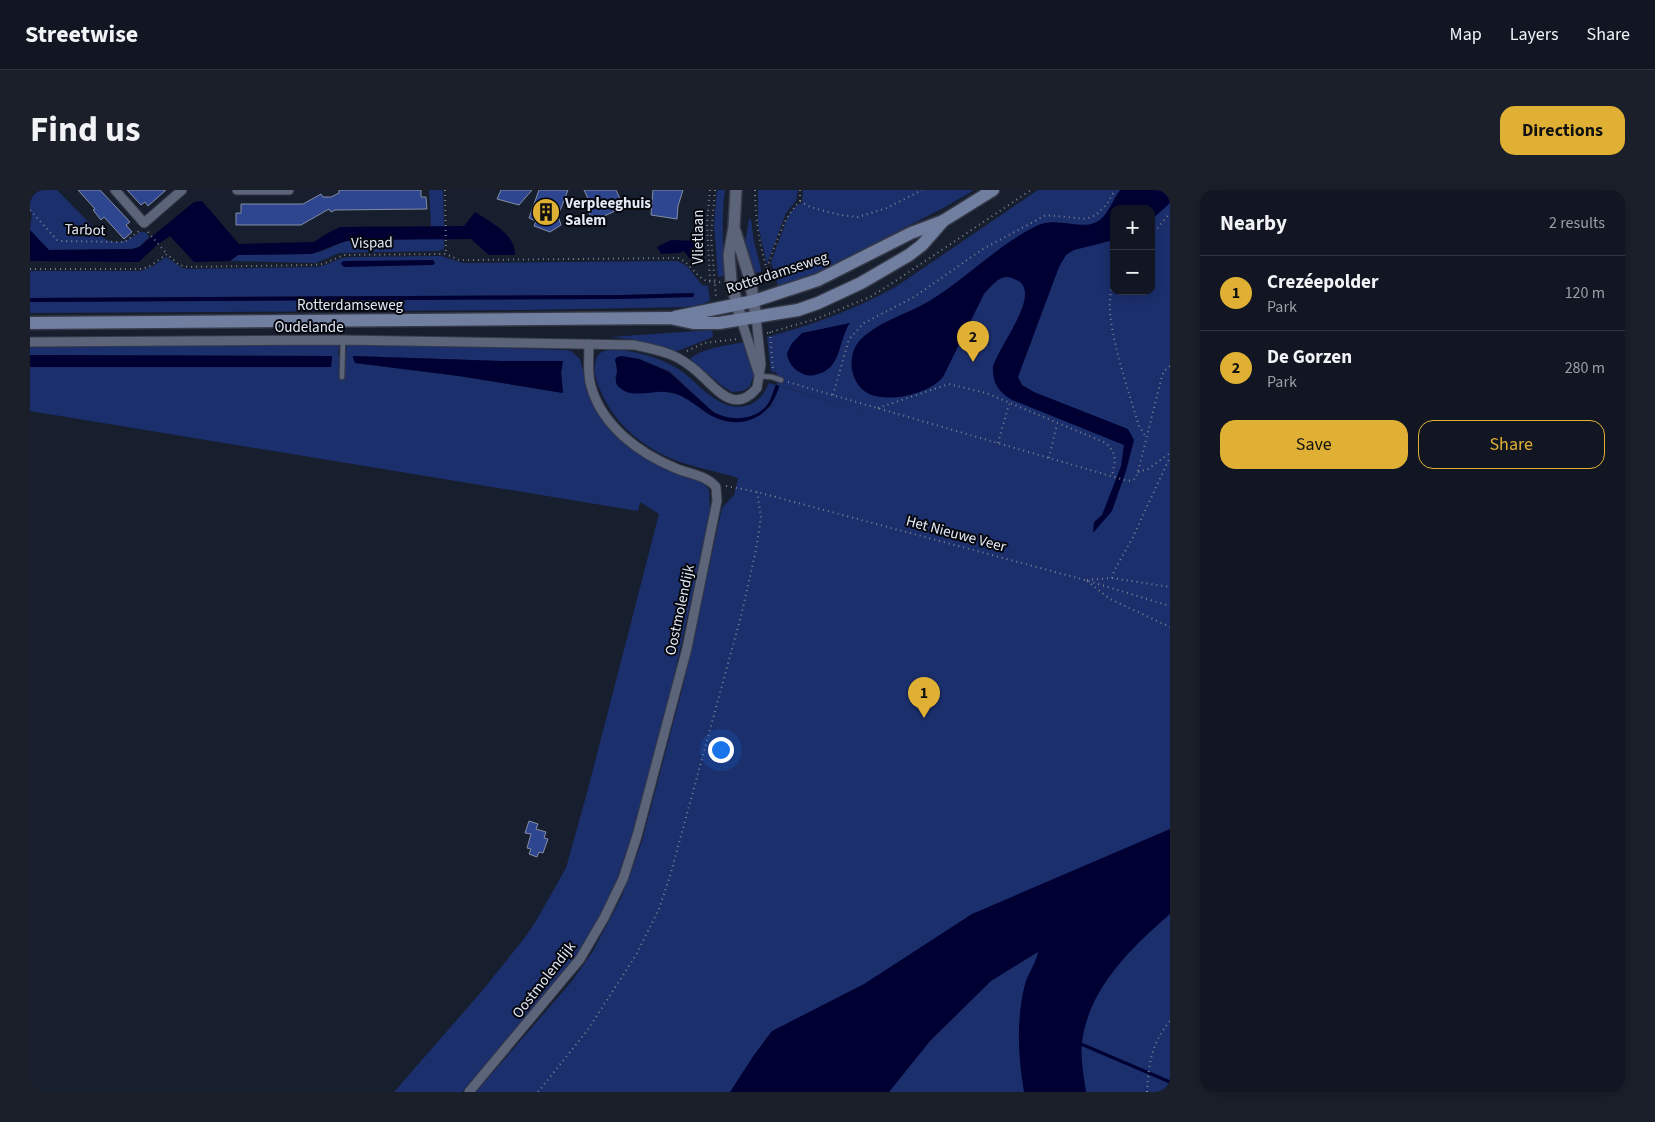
<!DOCTYPE html>
<html lang="en">
<head>
<meta charset="utf-8">
<style>
  body { margin:0; font-family:"Source Sans 3",sans-serif; background:#1a1f2a; color:#f1f3f6 }
  .controls { position:absolute; right:15px; top:15px; display:grid; overflow:hidden; border-radius:10px; box-shadow:0 2px 12px #0003 }
  .controls button { width:45px; height:45px; display:grid; place-items:center; padding:0; border:0; border-bottom:1px solid #303540; background:#111622; color:#f1f3f6; font:25px sans-serif }
  .you { position:absolute; left:690px; top:559px; width:18px; height:18px; margin:-12px; border:4px solid #fff; border-radius:50%; background:#1a73e8; box-shadow:0 0 0 8px #1a73e833 }
  .badge { display:grid; place-items:center; width:32px; height:32px; border-radius:50%; background:#dfb034; color:#111; font-size:16px; font-weight:700 }
  .pin { position:absolute; translate:-50% -41px; filter:drop-shadow(0 1px 2px #0008) }
  .pin::after { content:''; position:absolute; top:26px; width:18px; height:15px; background:inherit; clip-path:polygon(0 0,100% 0,50% 100%) }
  .list { margin:0; padding:0; list-style:none }
  h2 { display:flex; justify-content:space-between; align-items:center; height:65px; margin:0; padding:0 20px; font-size:21px }
  h2 small { font-size:16px; font-weight:400; color:#9c9fa5 }
  .list li { display:grid; grid-template-columns:32px 1fr auto; gap:15px; align-items:center; box-sizing:border-box; height:75px; padding:0 20px; border-top:1px solid #303540 }
  .list b { display:block; font-size:19px; white-space:nowrap }
  .list p { margin:0; font-size:16px; white-space:nowrap; color:#9c9fa5 }
  .list em { font-size:16px; font-style:normal; color:#9c9fa5 }
  .actions { display:flex; gap:10px; padding:15px 20px }
  .actions a { flex:1; padding:11px 0; border:1px solid #dfb034; border-radius:15px; text-align:center; font-size:18px; color:#dfb034 }
  .actions .main { background:#dfb034; color:#111 }
  .map { position:relative; flex:none; width:1140px; height:902px; overflow:hidden; border-radius:15px }
  header { display:flex; align-items:center; gap:30px; box-sizing:border-box; height:70px; padding:0 25px; background:#111622; border-bottom:1px solid #303540 }
  header strong { font-size:24px }
  nav { display:flex; gap:28px; margin-inline-start:auto; font-size:18px }
  .intro { display:flex; align-items:center; justify-content:space-between; box-sizing:border-box; height:120px; padding:0 30px }
  h1 { margin:0; font-size:35px }
  .button { padding:12px 22px; border-radius:15px; background:#dfb034; color:#111; font-size:18px; font-weight:700 }
  main { display:flex; gap:30px; padding:0 30px }
  aside { flex:1; background:#111622; border-radius:15px; box-shadow:0 2px 12px #0003 }
  .map>svg:first-child { display:block }
  .green { fill:#1b2f6d; fill-rule:evenodd }
  .water { fill:#010032 }
  .lines { fill:none; stroke-linecap:round; stroke-linejoin:round }
  .stream { stroke:#010032; stroke-width:3 }
  .building { fill:#2e468f; stroke:#848da3 }
  .service-casing { stroke:#353847; stroke-width:7 }
  .minor-casing { stroke:#353847; stroke-width:11 }
  .tertiary-casing { stroke:#353847; stroke-width:14 }
  .secondary-casing { stroke:#353847; stroke-width:15 }
  .path { stroke:#7a808e; stroke-width:2; stroke-dasharray:1 4; stroke-linecap:butt }
  .service { stroke:#5b6478; stroke-width:4.5 }
  .minor { stroke:#5b6478; stroke-width:9 }
  .tertiary { stroke:#5b6478; stroke-width:11 }
  .secondary { stroke:#707e9f; stroke-width:12 }
  .labels { text-anchor:middle; dominant-baseline:central; stroke-width:4; stroke-linejoin:round; paint-order:stroke }
  .poi-label { font-size:15px; font-weight:bold; fill:#e3e8f4; stroke:#06080f; text-anchor:start }
  .street-label { font-size:15px; fill:#e3e8f4; stroke:#06080f }
</style>
</head>
<body>
<header>
<strong>Streetwise</strong>
<nav><a>Map</a><a>Layers</a><a>Share</a></nav>
</header>
<div class="intro"><h1>Find us</h1><a class="button">Directions</a></div>
<main>
<div class="map">
<svg width="1140" height="902" viewBox="0 0 1140 902">
  <rect width="100%" height="100%" fill="#171e2e"/>
  <g class="green">
    <path d="M 0,0 L 27,0 L 75,49 C 86,56 101,50 110,42 L 115,42 L 119,47 L 109,57 L 102,59 L 18,60 L 0,40 L 2,24 L 0,21 Z"/>
    <path d="M 399,0 L 413,0 L 414,37 L 401,37 Z"/>
    <path d="M 687,0 L 695,0 C 691,29 693,57 695,86 L 688,87 L 684,35 Z"/>
    <path d="M 728,0 L 768,0 L 766,11 L 756,23 L 737,74 L 728,35 Z"/>
    <path d="M 773,0 L 944,0 C 919,16 893,28 867,42 C 828,63 790,86 748,96 L 741,72 L 758,26 L 767,15 L 772,13 Z"/>
    <path d="M 1008,0 L 1140,0 L 1140,902 L 446,902 L 542,791 L 563,761 L 592,706 L 612,651 L 653,496 L 692,318 L 704,305 L 708,288 C 690,282 671,279 653,273 C 621,262 591,241 575,210 C 570,200 563,186 565,174 C 567,161 575,159 587,160 C 607,161 627,167 645,177 C 668,190 688,225 719,215 C 729,211 735,203 739,193 L 746,195 C 743,202 741,208 738,214 C 726,232 698,232 682,221 L 639,181 L 609,169 L 585,169 L 587,181 L 585,188 L 610,203 L 630,201 L 652,205 L 680,225 L 700,232 L 714,231 L 730,225 L 741,216 L 749,196 L 860,229 L 747,195 L 747,183 L 741,181 L 737,147 C 782,135 827,119 867,96 ZM 1084,19 L 1121,19 L 1121,101 L 1084,101 Z"/>
    <path d="M 719,29 L 721,29 L 724,52 L 731,79 L 731,82 L 723,83 L 715,53 Z"/>
    <path d="M 414,48 L 414,59 L 409,61 L 309,63 L 286,73 L 200,71 L 208,65 L 281,64 L 292,61 L 316,51 Z"/>
    <path d="M 411,66 L 433,73 L 647,71 L 657,76 L 672,95 L 678,96 L 680,111 L 667,116 L 653,117 L 496,120 L 0,123 L 0,112 L 663,107 L 663,103 L 593,105 L 0,108 L 0,81 L 111,81 L 123,76 L 136,67 L 152,78 L 159,79 L 285,77 C 297,77 306,68 319,67 Z"/>
    <path d="M 682,140 L 683,147 L 645,162 C 624,153 603,149 580,147 Z"/>
    <path d="M 714,152 L 724,185 L 720,196 L 713,201 L 702,202 L 691,195 L 660,169 C 674,157 696,156 714,152 Z"/>
    <path d="M 309,154 L 308,166 L 316,166 L 317,154 L 420,156 L 536,160 L 541,161 L 550,169 L 557,197 L 600,257 L 633,278 L 673,292 L 679,300 L 680,319 L 666,389 L 642,495 L 605,637 L 583,701 L 575,719 L 542,773 L 432,902 L 364,902 L 452,801 L 496,746 L 506,731 L 536,678 L 558,599 L 629,324 L 610,312 L 608,321 L 0,221 L 0,177 L 301,177 L 302,166 L 0,165 L 0,156 ZM 324,166 L 471,171 L 533,171 L 531,183 L 533,203 L 429,186 L 326,173 L 323,168 Z"/>
  </g>
  <g class="water">
    <path d="M 1090,0 L 1140,0 L 1140,13 L 1121,30 L 1121,19 L 1084,19 L 1084,50 L 1044,60 L 1036,65 L 1029,77 L 988,187 L 992,195 L 1004,202 L 1098,239 L 1104,250 L 1096,281 L 1082,321 L 1063,343 L 1064,332 L 1072,325 L 1091,276 L 1094,255 L 982,210 C 968,202 962,192 963,176 C 970,156 1001,116 994,98 C 993,94 990,91 986,90 C 973,81 963,94 954,104 L 913,187 C 899,204 860,213 839,204 C 819,194 816,164 831,149 C 852,129 880,124 904,108 C 939,86 968,55 1006,36 C 1030,24 1057,46 1074,26 C 1080,19 1084,8 1090,0 Z"/>
    <path d="M 172,11 L 209,54 L 284,52 L 296,44 L 310,37 L 434,36 L 445,22 C 460,32 486,44 485,65 L 459,65 L 441,49 L 324,50 C 309,51 296,60 281,64 L 208,65 L 200,71 L 164,72 L 140,46 L 127,55 L 109,72 L 0,71 L 0,40 L 19,60 L 102,59 L 109,57 L 164,12 Z"/>
    <path d="M 641,50 L 668,51 L 670,65 L 665,67 L 659,68 L 654,61 L 649,63 L 631,64 L 627,57 Z"/>
    <path d="M 403,70 L 405,73 L 403,75 L 314,77 L 311,74 L 313,71 Z"/>
    <path d="M 663,103 L 664,104 L 663,107 L 593,109 L 0,112 L 0,108 L 593,105 Z"/>
    <path d="M 820,133 C 808,150 812,178 788,184 C 783,186 778,186 773,184 C 764,180 758,173 757,163 L 762,153 L 772,143 Z"/>
    <path d="M 0,165 L 302,166 L 301,177 L 0,177 Z"/>
    <path d="M 323,166 L 471,171 L 533,171 L 531,183 L 533,203 L 429,186 L 325,173 L 323,168 Z"/>
    <path d="M 592,166 L 609,169 L 639,182 L 682,221 C 699,232 726,231 738,214 C 742,208 743,201 746,195 L 749,196 L 749,197 C 740,228 711,241 682,226 C 668,218 658,207 643,203 C 626,198 604,210 590,198 C 583,193 587,188 587,181 C 587,177 586,173 585,170 L 587,167 Z"/>
    <path d="M 1140,639 L 1140,724 C 1101,758 1059,798 1052,852 C 1050,868 1054,886 1056,902 L 994,902 C 988,866 986,830 995,794 C 998,784 1006,773 1008,762 L 961,791 L 900,851 L 859,902 L 700,902 L 724,865 L 742,841 L 834,794 L 942,724 Z"/>
  </g>
  <g class="lines">
    <path class="stream" d="M 1051,854 L 1140,892"/>
  </g>
  <g class="building">
    <path d="M 48,0 L 70,0 L 100,32 L 96,35 L 102,42 L 94,49 L 74,27 L 71,30 L 63,20 L 65,19 Z"/>
    <path d="M 97,0 L 136,0 L 118,16 L 115,12 L 111,15 Z"/>
    <path d="M 309,0 L 391,0 L 391,7 L 396,7 L 397,19 L 305,20 L 301,22 L 299,19 L 271,35 L 206,35 L 206,23 L 211,23 L 211,14 L 273,14 L 291,4 L 293,7 L 301,7 L 309,3 Z"/>
    <path d="M 471,0 L 502,0 L 489,15 L 467,9 Z"/>
    <path d="M 509,0 L 538,0 L 528,26 L 531,35 L 520,42 L 504,36 L 506,31 L 499,28 Z"/>
    <path d="M 554,0 L 586,0 L 592,13 L 584,17 L 585,21 L 570,28 L 560,25 L 558,20 L 560,13 Z"/>
    <path d="M 623,0 L 653,0 L 648,16 L 647,29 L 621,25 Z"/>
    <path d="M 499,631 L 508,634 L 506,639 L 516,642 L 514,648 L 518,649 L 513,663 L 509,662 L 507,667 L 499,664 L 501,659 L 497,658 L 501,644 L 495,643 Z"/>
  </g>
  <g class="lines">
    <defs>
      <g id="service">
        <path d="M 730,186 L 742,187 L 751,190"/>
        <path d="M 312,187 L 313,150"/>
      </g>
      <g id="minor">
        <path d="M 85,0 L 114,33 L 152,0"/>
        <path d="M 207,0 L 259,0"/>
        <path d="M 711,129 L 728,182"/>
        <path d="M 0,152 L 313,150 L 604,155 C 619,158 635,161 648,168 C 657,173 666,180 673,187 C 690,203 706,223 727,198 L 731,174 L 726,127"/>
        <path d="M 439,902 L 550,769 L 574,728 L 593,689 L 607,646 L 657,458 L 687,311 L 686,297 C 676,285 659,284 645,278 C 609,263 572,236 561,196 C 557,183 559,168 559,154"/>
      </g>
      <g id="tertiary">
        <path d="M 706,0 L 704,37 L 699,65 L 701,91 L 711,129"/>
        <path d="M 705,41 L 720,89 L 726,127"/>
      </g>
      <g id="secondary">
        <path d="M 645,127 L 724,111 L 788,90 L 881,43 L 913,31 L 963,0"/>
        <path d="M 0,133 L 640,128 L 663,133 L 689,133 L 768,120 L 788,113 L 831,93 L 879,65 L 892,55 L 913,31"/>
      </g>
    </defs>
    <use href="#service" class="service-casing"/>
    <use href="#minor" class="minor-casing"/>
    <use href="#tertiary" class="tertiary-casing"/>
    <use href="#secondary" class="secondary-casing"/>
    <g class="path">
      <path d="M 415,0 L 416,64"/>
      <path d="M 680,0 L 677,33 L 680,92"/>
      <path d="M 685,0 L 681,46 L 686,107"/>
      <path d="M 725,0 C 725,33 731,62 741,93"/>
      <path d="M 770,11 L 780,17 L 810,25 L 828,27 L 857,18 L 892,0"/>
      <path d="M 770,11 L 770,0"/>
      <path d="M 0,20 L 28,51 L 95,52 L 109,41"/>
      <path d="M 118,42 L 136,63"/>
      <path d="M 1121,46 L 1140,23"/>
      <path d="M 737,78 C 746,54 752,29 770,11"/>
      <path d="M 0,79 L 112,79 L 120,76 L 137,64 L 149,75 L 158,77 L 283,75 L 293,74 L 314,65 L 416,64 L 429,70 L 438,70 L 649,68 C 667,78 667,95 691,92"/>
      <path d="M 730,87 L 739,86"/>
      <path d="M 1084,95 C 1068,117 1101,208 1109,236 L 1116,247"/>
      <path d="M 740,142 L 743,180"/>
      <path d="M 737,143 L 786,129 L 840,107 L 864,92 L 1001,0"/>
      <path d="M 657,161 L 674,153 L 708,149"/>
      <path d="M 758,192 L 1098,291 L 1105,289 L 1108,282 L 1132,186 L 1134,181 L 1140,176"/>
      <path d="M 803,205 L 819,149 L 834,133 L 884,107 L 953,59 L 1016,25 L 1056,29 L 1066,25 L 1077,14 L 1085,0"/>
      <path d="M 848,218 L 919,194 L 956,203 L 1076,253 C 1088,266 1085,270 1082,286"/>
      <path d="M 968,253 L 979,214"/>
      <path d="M 1019,268 L 1027,234"/>
      <path d="M 1108,282 L 1118,279 L 1140,263"/>
      <path d="M 696,296 L 727,302 L 1055,390 L 1140,416"/>
      <path d="M 1082,388 L 1084,381 L 1102,349 L 1140,267"/>
      <path d="M 1057,390 L 1082,388 L 1140,397"/>
      <path d="M 1057,391 L 1080,409 L 1140,437"/>
      <path d="M 508,902 L 557,841 L 606,765 L 629,719 L 640,686 L 711,426 L 726,360 L 731,327 L 727,302"/>
      <path d="M 1117,902 C 1119,873 1121,854 1140,831"/>
    </g>
    <use href="#service" class="service"/>
    <use href="#minor" class="minor"/>
    <use href="#tertiary" class="tertiary"/>
    <use href="#secondary" class="secondary"/>
  </g>
  <defs>
    <symbol id="building-disc" viewBox="-11 -11 22 22"><circle r="9.5" fill="#dfb034" stroke="#06080f"/><path d="M-4-6H4V6H1V3H-1V6H-4ZM-2.5-4.3h1.7v1.8h-1.7ZM.8-4.3h1.7v1.8H.8ZM-2.5-1h1.7V.8h-1.7ZM.8-1h1.7V.8H.8Z" fill="#111"/></symbol>
  </defs>
  <g fill-rule="evenodd">
    <use href="#building-disc" x="500" y="6" width="32" height="32"/>
  </g>
  <g class="labels">
    <g class="poi-label">
      <text x="535" y="13">Verpleeghuis<tspan x="535" dy="17">Salem</tspan></text>
    </g>
    <g class="street-label">
      <text transform="translate(55 40) rotate(2)">Tarbot</text>
      <text transform="translate(668 47) rotate(-90)">Vlietlaan</text>
      <text transform="translate(342 53) rotate(-1)">Vispad</text>
      <text transform="translate(747 83) rotate(-18)">Rotterdamseweg</text>
      <text x="320" y="115">Rotterdamseweg</text>
      <text x="279" y="137">Oudelande</text>
      <text transform="translate(926 344) rotate(15)">Het Nieuwe Veer</text>
      <text transform="translate(650 420) rotate(-78)">Oostmolendijk</text>
      <text transform="translate(514 790) rotate(-52)">Oostmolendijk</text>
    </g>
  </g>
</svg>
<div class="controls">
<button>+</button>
<button>−</button>
</div>
<div class="you"></div>
<div class="pin badge" style="left:894px;top:528px">1</div>
<div class="pin badge" style="left:943px;top:172px">2</div>
</div>
<aside>
<h2>Nearby<small>2 results</small></h2>
<ul class="list">
<li><span class="badge">1</span><div><b>Crezéepolder</b><p>Park</p></div><em>120 m</em></li>
<li><span class="badge">2</span><div><b>De Gorzen</b><p>Park</p></div><em>280 m</em></li>
</ul>
<div class="actions"><a class="main">Save</a><a>Share</a></div>
</aside>
</main>
</body>
</html>
